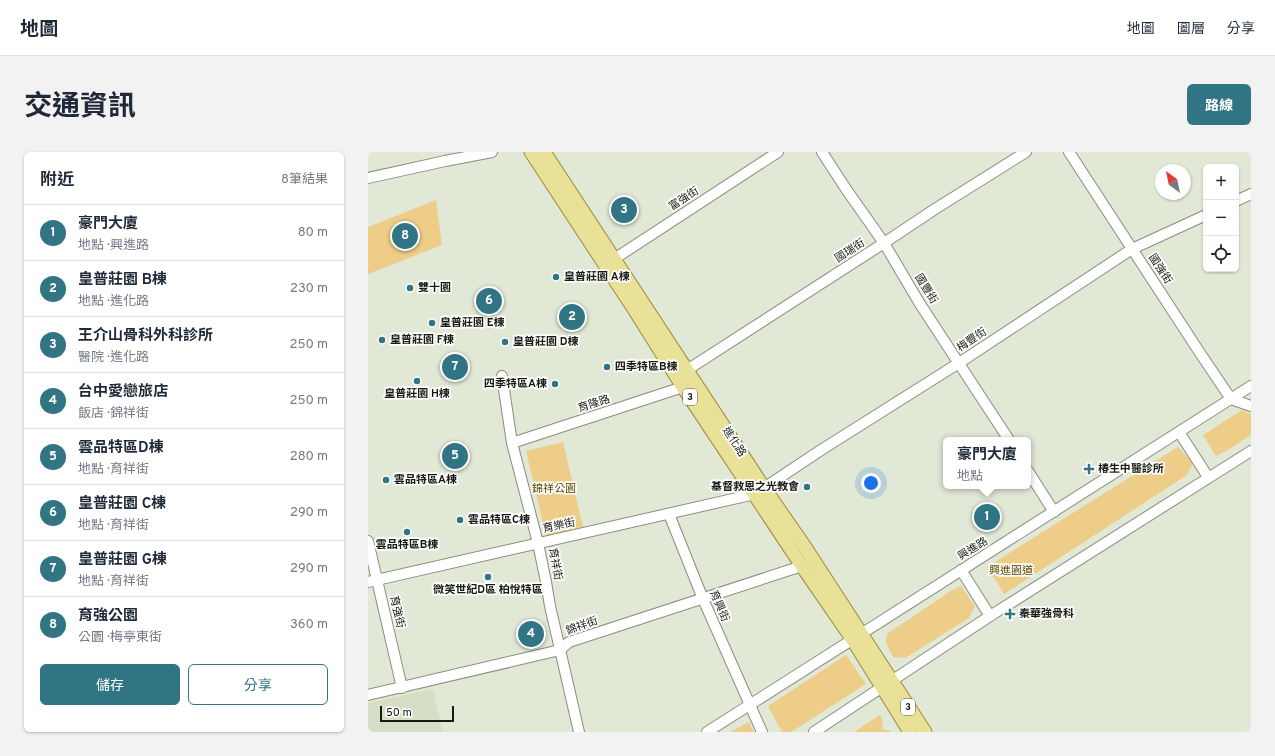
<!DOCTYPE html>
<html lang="zh-TW">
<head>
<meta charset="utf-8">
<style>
  body { margin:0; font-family:Overpass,"Noto Sans TC",sans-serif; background:#f2f2f3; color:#1f2937 }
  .controls { position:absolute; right:12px; top:12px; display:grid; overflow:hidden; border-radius:6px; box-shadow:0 1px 3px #0004 }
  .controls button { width:36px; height:36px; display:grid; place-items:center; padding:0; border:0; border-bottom:1px solid #e0e1e3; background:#fff; color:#1f2937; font:20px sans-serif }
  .compass { position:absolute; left:787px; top:12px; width:36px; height:36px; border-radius:50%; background:#fff; box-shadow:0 1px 3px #0004; rotate:327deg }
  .scale { position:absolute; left:12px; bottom:10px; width:74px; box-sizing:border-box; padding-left:4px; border:2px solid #181a14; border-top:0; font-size:11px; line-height:14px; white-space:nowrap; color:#181a14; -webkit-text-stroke:3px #fff; paint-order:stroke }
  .you { position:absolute; left:503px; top:331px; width:14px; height:14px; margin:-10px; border:3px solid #fff; border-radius:50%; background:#1a73e8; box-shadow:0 0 0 6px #1a73e833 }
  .badge { display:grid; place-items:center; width:26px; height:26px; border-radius:50%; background:#317584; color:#fff; font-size:13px; font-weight:700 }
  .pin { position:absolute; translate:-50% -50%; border:2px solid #fff; box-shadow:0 1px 4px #0006 }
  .popup { position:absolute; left:575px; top:285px; width:88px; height:52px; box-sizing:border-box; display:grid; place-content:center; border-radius:6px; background:#fff; filter:drop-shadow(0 1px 3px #0005); font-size:13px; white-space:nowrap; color:#747a83 }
  .popup b { font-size:15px; color:#1f2937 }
  .popup::after { content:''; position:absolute; left:50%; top:100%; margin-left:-8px; border:8px solid transparent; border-top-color:#fff }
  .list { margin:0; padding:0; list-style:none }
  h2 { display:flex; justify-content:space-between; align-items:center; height:52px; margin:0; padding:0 16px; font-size:17px }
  h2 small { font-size:13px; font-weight:400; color:#747a83 }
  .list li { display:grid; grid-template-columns:26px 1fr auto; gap:12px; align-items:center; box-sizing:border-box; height:56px; padding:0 16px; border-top:1px solid #e0e1e3 }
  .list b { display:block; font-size:15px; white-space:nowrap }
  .list p { margin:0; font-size:13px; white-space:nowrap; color:#747a83 }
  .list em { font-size:13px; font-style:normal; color:#747a83 }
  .actions { display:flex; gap:8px; padding:12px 16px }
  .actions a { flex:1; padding:9px 0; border:1px solid #317584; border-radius:6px; text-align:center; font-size:14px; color:#317584 }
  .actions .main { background:#317584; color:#fff }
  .icon { flex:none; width:22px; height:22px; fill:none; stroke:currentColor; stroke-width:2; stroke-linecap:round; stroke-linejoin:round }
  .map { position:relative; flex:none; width:883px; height:580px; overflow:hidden; border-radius:6px }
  header { display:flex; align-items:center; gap:24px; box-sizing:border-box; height:56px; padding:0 20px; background:#fff; border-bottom:1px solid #e0e1e3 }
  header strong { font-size:19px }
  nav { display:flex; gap:22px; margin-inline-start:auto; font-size:14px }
  .intro { display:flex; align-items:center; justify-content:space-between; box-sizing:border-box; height:96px; padding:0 24px }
  h1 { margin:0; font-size:28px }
  .button { padding:10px 18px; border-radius:6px; background:#317584; color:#fff; font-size:14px; font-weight:700 }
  main { display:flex; gap:24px; padding:0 24px }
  aside { flex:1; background:#fff; border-radius:6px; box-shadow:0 1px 3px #0004 }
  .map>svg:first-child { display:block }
  .built { fill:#d6dfc5 }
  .green { fill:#edcd88 }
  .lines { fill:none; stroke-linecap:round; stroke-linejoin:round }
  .minor-casing { stroke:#888e7d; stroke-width:12 }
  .major-casing { stroke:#958e3c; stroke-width:15 }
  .minor { stroke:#fff; stroke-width:10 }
  .major { stroke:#e8e197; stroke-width:13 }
  .poi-dot { fill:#317584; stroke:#fff; stroke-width:1.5 }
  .labels { text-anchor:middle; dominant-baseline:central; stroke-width:3.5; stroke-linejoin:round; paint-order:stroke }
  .shield { fill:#fff; stroke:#5d5f5a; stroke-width:1 }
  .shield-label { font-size:10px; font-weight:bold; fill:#181a14 }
  .street-label { font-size:11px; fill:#181a14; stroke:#fff }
  .poi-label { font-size:11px; font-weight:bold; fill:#181a14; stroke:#fff; text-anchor:start }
  .park-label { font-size:11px; fill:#604801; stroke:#fff }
</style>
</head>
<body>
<header>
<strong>地圖</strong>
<nav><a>地圖</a><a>圖層</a><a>分享</a></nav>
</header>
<div class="intro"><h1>交通資訊</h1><a class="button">路線</a></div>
<main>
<aside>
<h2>附近<small>8筆結果</small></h2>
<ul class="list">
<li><span class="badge">1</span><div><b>豪門大廈</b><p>地點 · 興進路</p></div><em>80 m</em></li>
<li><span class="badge">2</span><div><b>皇普莊園 B棟</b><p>地點 · 進化路</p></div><em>230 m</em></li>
<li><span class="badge">3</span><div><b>王介山骨科外科診所</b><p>醫院 · 進化路</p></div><em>250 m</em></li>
<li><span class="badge">4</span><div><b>台中愛戀旅店</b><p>飯店 · 錦祥街</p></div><em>250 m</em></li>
<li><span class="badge">5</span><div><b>雲品特區D棟</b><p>地點 · 育祥街</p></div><em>280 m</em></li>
<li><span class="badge">6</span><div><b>皇普莊園 C棟</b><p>地點 · 育祥街</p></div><em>290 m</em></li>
<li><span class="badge">7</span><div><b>皇普莊園 G棟</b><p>地點 · 育祥街</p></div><em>290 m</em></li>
<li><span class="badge">8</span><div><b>育強公園</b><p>公園 · 梅亭東街</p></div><em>360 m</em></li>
</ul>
<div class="actions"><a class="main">儲存</a><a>分享</a></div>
</aside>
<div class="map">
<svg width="883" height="580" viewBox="0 0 883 580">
  <rect width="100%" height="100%" fill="#e1e8d5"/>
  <path class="built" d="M 65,537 L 75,580 L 0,580 L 0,551 Z"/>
  <g class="green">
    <path d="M 68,48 L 74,93 L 0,122 L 0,75 Z"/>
    <path d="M 874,258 L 883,262 L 883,283 L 860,298 L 848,304 L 835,283 Z"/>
    <path d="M 195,290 L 215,375 L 178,384 L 158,299 Z"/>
    <path d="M 810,295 L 825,311 L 819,323 L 636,442 L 619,415 Z"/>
    <path d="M 593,434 L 607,454 L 601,466 L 537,506 L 525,505 L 518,491 L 519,482 L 581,440 Z"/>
    <path d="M 478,503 L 498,532 L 423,580 L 414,580 L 400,554 Z"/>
    <path d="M 512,563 L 515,570 L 514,573 L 514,576 L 516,578 L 521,578 L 523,580 L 486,580 Z"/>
    <path d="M 381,570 L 386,580 L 362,580 Z"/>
  </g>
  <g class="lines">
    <defs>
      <g id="minor">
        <path d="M 454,0 L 478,37 L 516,91 L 552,152 L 641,288"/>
        <path d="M 701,0 L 830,198 L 863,247 L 883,254"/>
        <path d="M 0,26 L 77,9 L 124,0"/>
        <path d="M 868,49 L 883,42"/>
        <path d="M 240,111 L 410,0"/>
        <path d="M 319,218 L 516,91 L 567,57 L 658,0"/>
        <path d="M 134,224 L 144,291 L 170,391 L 178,430 L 182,454 L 211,580"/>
        <path d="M 811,280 L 840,325"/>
        <path d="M 144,291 L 315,235"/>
        <path d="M 660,319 L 686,360"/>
        <path d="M 301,362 L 335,447 L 394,580"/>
        <path d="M 0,389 L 34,536"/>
        <path d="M 593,418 L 622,464"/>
        <path d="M 0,430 L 387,342 L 453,298 L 591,211 L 764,97 L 838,63"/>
        <path d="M 0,543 L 192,498 L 201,490 L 434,414"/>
        <path d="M 339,580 L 883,234"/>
        <path d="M 446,580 L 622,464 L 883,299"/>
      </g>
      <g id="major">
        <path d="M 163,0 L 266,157 L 315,235 L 434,414 L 485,488 L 542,580"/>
        <path d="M 176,0 L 396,336 L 437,395 L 557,580"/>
      </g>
    </defs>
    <use href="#minor" class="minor-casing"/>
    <use href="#major" class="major-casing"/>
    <use href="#minor" class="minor"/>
    <use href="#major" class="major"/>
  </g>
  <g class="poi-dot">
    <circle cx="188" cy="125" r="4"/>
    <circle cx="42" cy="136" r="4"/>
    <circle cx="64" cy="171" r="4"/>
    <circle cx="14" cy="188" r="4"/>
    <circle cx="137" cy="190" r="4"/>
    <circle cx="239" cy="215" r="4"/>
    <circle cx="49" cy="229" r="4"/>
    <circle cx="187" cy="232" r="4"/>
    <path d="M719 311h4v4h4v4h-4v4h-4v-4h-4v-4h4z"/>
    <circle cx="18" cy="328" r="4"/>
    <circle cx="439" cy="335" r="4"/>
    <circle cx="92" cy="368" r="4"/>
    <circle cx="39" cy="380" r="4"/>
    <circle cx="120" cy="425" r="4"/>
    <path d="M640 456h4v4h4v4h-4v4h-4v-4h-4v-4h4z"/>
  </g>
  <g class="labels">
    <g class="shield">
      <rect x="315" y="237" width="14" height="16" rx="3"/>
      <rect x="533" y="547" width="14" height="16" rx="3"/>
    </g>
    <g class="shield-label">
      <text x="322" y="245">3</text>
      <text x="540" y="555">3</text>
    </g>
    <g class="street-label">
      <text transform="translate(316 47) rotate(-33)">富強街</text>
      <text transform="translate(482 99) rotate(-33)">國瑞街</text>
      <text transform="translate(792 117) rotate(57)">國強街</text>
      <text transform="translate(558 137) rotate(58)">國豐街</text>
      <text transform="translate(604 188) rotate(-34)">梅豐街</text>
      <text transform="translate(226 252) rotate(-18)">育隆路</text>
      <text transform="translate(366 290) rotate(57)">進化路</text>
      <text transform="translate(191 374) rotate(-12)">育樂街</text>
      <text transform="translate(605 397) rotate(-32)">興進路</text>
      <text transform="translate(187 412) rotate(79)">育祥街</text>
      <text transform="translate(351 454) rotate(67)">育興街</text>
      <text transform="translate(29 460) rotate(77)">育強街</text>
      <text transform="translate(214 474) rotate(-20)">錦祥街</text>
    </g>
    <g class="poi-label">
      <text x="196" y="125">皇普莊園 A棟</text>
      <text x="50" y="136">雙十園</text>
      <text x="72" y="171">皇普莊園 E棟</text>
      <text x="22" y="188">皇普莊園 F棟</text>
      <text x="145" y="190">皇普莊園 D棟</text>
      <text x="247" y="215">四季特區B棟</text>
      <text x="179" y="232" text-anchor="end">四季特區A棟</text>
      <text x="49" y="242" text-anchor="middle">皇普莊園 H棟</text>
      <text x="730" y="317">椿生中醫診所</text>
      <text x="26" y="328">雲品特區A棟</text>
      <text x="431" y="335" text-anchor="end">基督救恩之光教會</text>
      <text x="100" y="368">雲品特區C棟</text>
      <text x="39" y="393" text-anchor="middle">雲品特區B棟</text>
      <text x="120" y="438" text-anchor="middle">微笑世紀D區 柏悅特區</text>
      <text x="651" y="462">秦華強骨科</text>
    </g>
    <g class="park-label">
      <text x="186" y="337">錦祥公園</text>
      <text x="643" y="419">興進園道</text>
    </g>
  </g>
</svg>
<div class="controls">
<button>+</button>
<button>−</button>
<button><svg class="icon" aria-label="locate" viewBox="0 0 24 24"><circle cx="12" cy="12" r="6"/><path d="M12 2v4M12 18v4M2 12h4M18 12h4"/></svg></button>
</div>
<svg class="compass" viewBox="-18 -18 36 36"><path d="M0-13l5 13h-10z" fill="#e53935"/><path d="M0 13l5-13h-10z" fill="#747a83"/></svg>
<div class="scale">50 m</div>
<div class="you"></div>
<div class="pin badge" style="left:619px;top:365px">1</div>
<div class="popup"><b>豪門大廈</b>地點</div>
<div class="pin badge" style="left:204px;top:165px">2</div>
<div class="pin badge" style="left:256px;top:58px">3</div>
<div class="pin badge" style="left:163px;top:482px">4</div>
<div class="pin badge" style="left:87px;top:304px">5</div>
<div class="pin badge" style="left:121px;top:149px">6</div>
<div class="pin badge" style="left:87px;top:215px">7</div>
<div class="pin badge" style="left:37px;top:84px">8</div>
</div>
</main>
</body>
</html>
